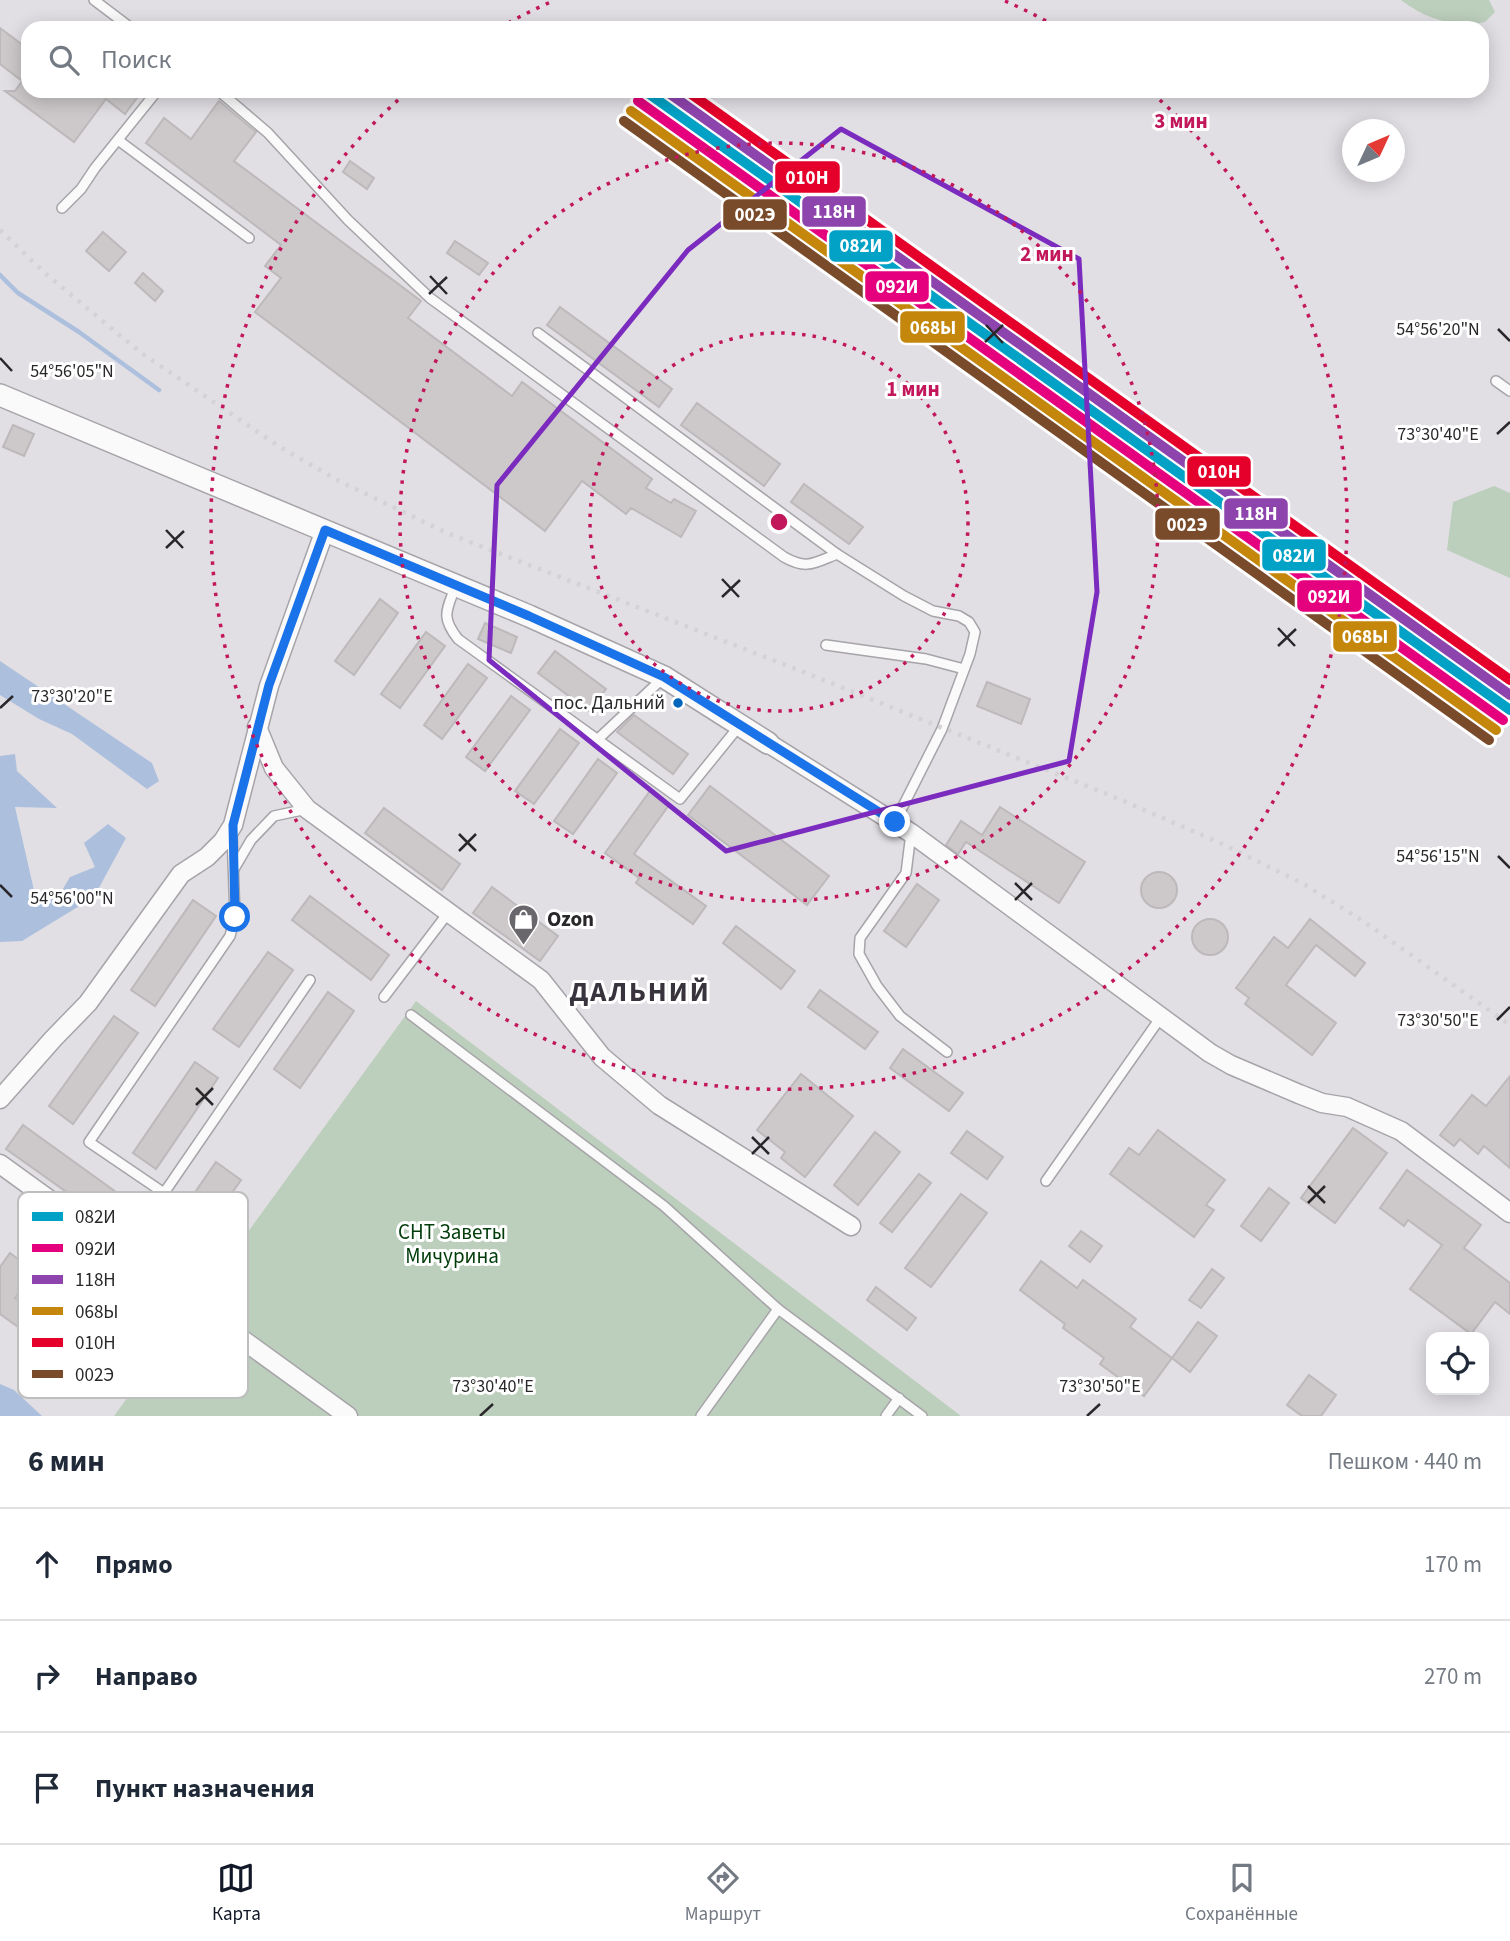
<!DOCTYPE html>
<html lang="ru">
<head>
<meta charset="utf-8">
<style>
  body { margin:0; font-family:"Source Sans 3",sans-serif; background:#f2f2f3; color:#1f2937 }
  .controls { position:absolute; right:21px; bottom:21px; display:grid; overflow:hidden; border-radius:14px; box-shadow:0 4px 18px #0003 }
  .controls button { width:63px; height:63px; display:grid; place-items:center; padding:0; border:0; border-bottom:2px solid #e0e1e3; background:#fff; color:#1f2937; font:35px sans-serif }
  .compass { position:absolute; left:1342px; top:119px; width:63px; height:63px; border-radius:50%; background:#fff; box-shadow:0 4px 18px #0003; rotate:46deg }
  .stop { position:absolute; width:21px; height:21px; margin:-16px; border:5px solid #1a73e8; border-radius:50%; background:#fff }
  .stop.end { background:#1a73e8; border-color:#fff; box-shadow:0 2px 7px #0008 }
  .list { margin:0; padding:0; list-style:none }
  h2 { display:flex; justify-content:space-between; align-items:center; height:91px; margin:0; padding:0 28px; font-size:30px }
  h2 small { font-size:23px; font-weight:400; color:#747a83 }
  .list li { display:grid; grid-template-columns:46px 1fr auto; gap:21px; align-items:center; box-sizing:border-box; height:112px; padding:0 28px; border-top:2px solid #e0e1e3 }
  .list b { display:block; font-size:26px; white-space:nowrap }
  .list em { font-size:23px; font-style:normal; color:#747a83 }
  .icon { flex:none; width:38px; height:38px; fill:none; stroke:currentColor; stroke-width:2; stroke-linecap:round; stroke-linejoin:round }
  .map { position:relative; flex:none; width:1510px; height:1416px; overflow:hidden }
  .search { position:absolute; background:#fff; box-shadow:0 4px 18px #0003; left:21px; right:21px; top:21px; height:77px; display:flex; align-items:center; gap:18px; box-sizing:border-box; padding:0 24px; border-radius:21px; color:#747a83; font-size:26px }
  .sheet { height:427px; background:#fff }
  nav { display:flex; justify-content:space-around; align-items:center; box-sizing:border-box; height:98px; border-top:2px solid #e0e1e3; background:#fff; font-size:19px; color:#747a83 }
  nav a { display:grid; justify-items:center; gap:4px }
  nav .on { color:#111827 }
  .map>svg:first-child { display:block }
  .green { fill:#bccebc }
  .water { fill:#acc0de }
  .lines { fill:none; stroke-linecap:round; stroke-linejoin:round }
  .stream { stroke:#acc0de; stroke-width:4.5 }
  .building { fill:#cdc9cb; stroke:#bdb9bb; stroke-width:2 }
  .service-casing { stroke:#a6a4a8; stroke-width:12 }
  .minor-casing { stroke:#a6a4a8; stroke-width:21 }
  .tertiary-casing { stroke:#a6a4a8; stroke-width:24 }
  .service { stroke:#fbfafb; stroke-width:9 }
  .minor { stroke:#fbfafb; stroke-width:18 }
  .tertiary { stroke:#fbfafb; stroke-width:21 }
  .rail { stroke:#d4d2d5; stroke-width:4.5; stroke-dasharray:3.5 7; stroke-linecap:butt }
  .rail-1-casing { stroke:#fff; stroke-width:16 }
  .rail-2-casing { stroke:#fff; stroke-width:16 }
  .rail-3-casing { stroke:#fff; stroke-width:16 }
  .rail-4-casing { stroke:#fff; stroke-width:16 }
  .rail-5-casing { stroke:#fff; stroke-width:16 }
  .rail-6-casing { stroke:#fff; stroke-width:16 }
  .rail-1 { stroke:#02a2c6; stroke-width:10 }
  .rail-2 { stroke:#e5007d; stroke-width:10 }
  .rail-3 { stroke:#8e44ad; stroke-width:10 }
  .rail-4 { stroke:#c4860b; stroke-width:10 }
  .rail-5 { stroke:#e4002b; stroke-width:10 }
  .rail-6 { stroke:#7a4b2a; stroke-width:10 }
  .route { stroke:#1a73e8; stroke-width:9 }
  .marked { fill:none; stroke:#7b2cbf; stroke-width:5; stroke-linejoin:round }
  .ticks { fill:none; stroke:#2a272b; stroke-width:2.5 }
  .ring { fill:none; stroke:#c2185b; stroke-width:3.5; stroke-dasharray:3.5 7 }
  .bus-dot { fill:#0065bd; stroke:#fff; stroke-width:2.5 }
  .labels { text-anchor:middle; dominant-baseline:central; stroke-width:6; stroke-linejoin:round; paint-order:stroke }
  .bus-label { font-size:19px; fill:#2a272b; stroke:#fff; text-anchor:end }
  .poi-label { font-size:21px; font-weight:bold; fill:#2a272b; stroke:#fff; text-anchor:start }
  .park-label { font-size:21px; fill:#003c09; stroke:#fff }
  .district-label { font-size:28px; font-weight:bold; letter-spacing:2px; fill:#38333c; stroke:#fff }
  .key { fill:#fff; stroke:#bfbebf; stroke-width:2 }
  .key-label { font-size:19px; fill:#2a272b }
  .ticks-label { font-size:18px; text-anchor:middle; fill:#2a272b; stroke:#fff; stroke-width:6; stroke-linejoin:round; paint-order:stroke }
  .centre { fill:#c2185b; stroke:#fff; stroke-width:3.5 }
  .ring-label { font-size:21px; text-anchor:middle; font-weight:bold; fill:#c2185b; stroke:#fff; stroke-width:6; stroke-linejoin:round; paint-order:stroke }
  .line-badge { stroke:#fff; stroke-width:2.5 }
  .badge-label { font-size:19px; text-anchor:middle; font-weight:bold; fill:#fff }
</style>
</head>
<body>
<div class="map">
<svg width="1510" height="1416" viewBox="0 0 1510 1416">
  <rect width="100%" height="100%" fill="#e2dfe4"/>
  <g class="green">
    <path d="M 1401,0 L 1489,0 L 1495,12 L 1485,22 C 1455,28 1425,19 1401,0 Z"/>
    <path d="M 1494,486 L 1510,493 L 1510,578 L 1447,550 L 1453,502 Z"/>
    <path d="M 416,1001 L 961,1416 L 114,1416 Z"/>
  </g>
  <g class="water">
    <path d="M 0,661 L 152,763 L 159,781 L 147,789 L 72,734 L 39,719 L 0,695 Z"/>
    <path d="M 15,754 L 17,771 L 57,808 L 15,807 L 36,899 L 61,892 L 70,877 L 95,867 L 84,843 L 108,824 L 126,838 L 94,897 L 22,941 L 0,942 L 0,756 Z"/>
    <path d="M 0,1384 L 14,1390 L 42,1416 L 0,1416 Z"/>
  </g>
  <g class="lines">
    <path class="stream" d="M 0,275 L 18,293 L 79,332 L 159,390"/>
  </g>
  <g class="building">
    <path d="M 0,28 L 28,49 L 28,91 L 142,91 L 125,114 L 106,99 L 74,142 L 5,91 L 15,91 L 22,81 L 0,64 Z"/>
    <path d="M 219,101 L 256,132 L 234,161 L 421,301 L 408,318 L 512,396 L 522,382 L 652,479 L 646,488 L 671,503 L 674,499 L 696,511 L 681,537 L 631,508 L 626,514 L 582,481 L 545,531 L 255,312 L 281,278 L 265,266 L 281,245 L 146,143 L 164,118 L 191,139 Z"/>
    <path d="M 350,161 L 374,178 L 367,189 L 343,172 Z"/>
    <path d="M 103,232 L 126,252 L 109,271 L 86,251 Z"/>
    <path d="M 455,241 L 488,263 L 479,275 L 447,253 Z"/>
    <path d="M 143,273 L 163,291 L 155,301 L 135,283 Z"/>
    <path d="M 560,307 L 672,389 L 659,407 L 547,325 Z"/>
    <path d="M 697,403 L 780,464 L 764,486 L 681,425 Z"/>
    <path d="M 13,425 L 34,434 L 24,456 L 3,447 Z"/>
    <path d="M 804,484 L 863,527 L 849,544 L 791,502 Z"/>
    <path d="M 380,599 L 398,613 L 354,675 L 335,661 Z"/>
    <path d="M 485,623 L 517,637 L 511,653 L 478,639 Z"/>
    <path d="M 426,632 L 445,646 L 400,708 L 381,694 Z"/>
    <path d="M 555,651 L 606,689 L 589,711 L 538,673 Z"/>
    <path d="M 468,664 L 487,678 L 442,739 L 424,725 Z"/>
    <path d="M 987,682 L 1030,699 L 1021,724 L 977,706 Z"/>
    <path d="M 511,696 L 530,710 L 485,771 L 466,757 Z"/>
    <path d="M 634,715 L 688,754 L 673,774 L 617,732 Z"/>
    <path d="M 560,729 L 579,743 L 534,804 L 515,791 Z"/>
    <path d="M 598,759 L 617,773 L 573,834 L 554,821 Z"/>
    <path d="M 710,786 L 829,876 L 807,905 L 688,815 Z"/>
    <path d="M 650,791 L 669,805 L 634,854 L 706,906 L 693,924 L 636,883 L 639,878 L 605,853 Z"/>
    <path d="M 1000,807 L 1085,862 L 1059,903 L 966,842 L 958,854 L 946,845 L 961,821 L 982,835 Z"/>
    <path d="M 384,808 L 460,864 L 442,890 L 365,833 Z"/>
    <circle cx="1159" cy="890" r="18"/>
    <path d="M 917,884 L 939,900 L 906,947 L 884,931 Z"/>
    <path d="M 492,887 L 558,936 L 540,961 L 473,913 Z"/>
    <path d="M 310,896 L 389,955 L 371,980 L 292,920 Z"/>
    <path d="M 193,900 L 216,916 L 155,1006 L 131,990 Z"/>
    <path d="M 1310,919 L 1365,963 L 1355,976 L 1316,945 L 1286,985 L 1336,1023 L 1312,1055 L 1245,1004 L 1249,998 L 1236,988 L 1274,937 L 1288,948 Z"/>
    <circle cx="1210" cy="937" r="18"/>
    <path d="M 736,926 L 795,971 L 781,989 L 723,943 Z"/>
    <path d="M 268,952 L 293,970 L 239,1047 L 213,1029 Z"/>
    <path d="M 820,990 L 878,1032 L 865,1049 L 808,1007 Z"/>
    <path d="M 328,992 L 354,1011 L 300,1088 L 274,1069 Z"/>
    <path d="M 114,1016 L 138,1033 L 73,1124 L 49,1106 Z"/>
    <path d="M 903,1049 L 963,1093 L 949,1111 L 890,1068 Z"/>
    <path d="M 195,1062 L 218,1078 L 156,1169 L 133,1153 Z"/>
    <path d="M 801,1074 L 853,1116 L 805,1177 L 781,1158 L 785,1152 L 757,1130 Z"/>
    <path d="M 1510,1076 L 1510,1168 L 1484,1146 L 1478,1154 L 1460,1139 L 1454,1146 L 1440,1135 L 1472,1095 L 1486,1106 Z"/>
    <path d="M 23,1125 L 116,1192 L 99,1215 L 6,1149 Z"/>
    <path d="M 1353,1128 L 1387,1153 L 1335,1223 L 1301,1198 Z"/>
    <path d="M 1158,1130 L 1225,1180 L 1206,1205 L 1214,1210 L 1194,1237 L 1110,1174 L 1129,1148 L 1139,1155 Z"/>
    <path d="M 967,1131 L 1003,1157 L 987,1179 L 951,1153 Z"/>
    <path d="M 875,1132 L 900,1152 L 858,1205 L 834,1185 Z"/>
    <path d="M 216,1162 L 241,1180 L 178,1270 L 153,1253 Z"/>
    <path d="M 1407,1170 L 1481,1225 L 1464,1248 L 1510,1283 L 1510,1314 L 1495,1302 L 1471,1334 L 1410,1289 L 1442,1245 L 1408,1220 L 1404,1226 L 1380,1208 Z"/>
    <path d="M 919,1174 L 931,1183 L 892,1232 L 880,1223 Z"/>
    <path d="M 1269,1188 L 1289,1203 L 1261,1241 L 1241,1226 Z"/>
    <path d="M 961,1194 L 987,1213 L 931,1287 L 905,1268 Z"/>
    <path d="M 1081,1231 L 1102,1246 L 1090,1262 L 1069,1246 Z"/>
    <path d="M 10,1253 L 34,1271 L 15,1298 L 38,1314 L 45,1305 L 76,1327 L 56,1354 L 0,1314 L 0,1267 Z"/>
    <path d="M 1041,1261 L 1077,1288 L 1083,1280 L 1136,1319 L 1130,1327 L 1172,1358 L 1144,1396 L 1100,1364 L 1104,1358 L 1063,1328 L 1065,1324 L 1020,1290 Z"/>
    <path d="M 1212,1269 L 1224,1278 L 1201,1308 L 1189,1300 Z"/>
    <path d="M 876,1287 L 916,1318 L 907,1330 L 867,1300 Z"/>
    <path d="M 1198,1322 L 1217,1336 L 1190,1372 L 1172,1358 Z"/>
    <path d="M 1309,1375 L 1336,1395 L 1321,1416 L 1302,1416 L 1287,1405 Z"/>
  </g>
  <g class="lines">
    <defs>
      <g id="service">
        <path d="M 94,0 L 131,28"/>
        <path d="M 219,91 L 268,133 L 348,220 L 430,298 L 784,557 C 807,570 814,563 837,554"/>
        <path d="M 118,140 L 249,238"/>
        <path d="M 62,208 L 81,189 L 95,168 L 157,91"/>
        <path d="M 538,333 L 837,554 L 904,596 L 933,611 L 959,616 L 969,622 L 975,632 L 970,654 L 942,729 L 895,822"/>
        <path d="M 1496,381 L 1510,391"/>
        <path d="M 456,585 C 447,610 440,616 458,639 L 680,799 L 740,725"/>
        <path d="M 826,645 L 926,659 L 964,669"/>
        <path d="M 597,740 L 662,679"/>
        <path d="M 232,833 L 235,917 L 230,936 L 89,1142 L 164,1193 L 310,980"/>
        <path d="M 911,833 L 906,873 L 860,938 L 859,954 L 877,986 L 900,1016 L 947,1052"/>
        <path d="M 234,869 L 251,840 L 274,816 L 307,809"/>
        <path d="M 384,997 L 448,913"/>
        <path d="M 411,1015 L 664,1206 L 778,1309 L 922,1416"/>
        <path d="M 1046,1181 L 1161,1017"/>
        <path d="M 701,1416 L 778,1309"/>
        <path d="M 886,1416 L 899,1398"/>
      </g>
      <g id="minor">
        <path d="M 257,727 L 274,768 L 307,809 L 541,980 L 602,1057 L 659,1105 L 851,1226"/>
        <path d="M 768,743 L 911,833 L 1210,1053 L 1231,1065 L 1299,1094 L 1322,1103 L 1347,1107 L 1401,1131 L 1510,1213"/>
        <path d="M 0,1099 L 53,1039 L 88,1003 L 181,874 L 207,857 L 223,841 L 233,825 L 269,686 L 325,530"/>
        <path d="M 0,1164 L 348,1416"/>
      </g>
      <path id="tertiary" d="M 0,395 L 529,616 L 664,677 L 768,743"/>
    </defs>
    <use href="#service" class="service-casing"/>
    <use href="#minor" class="minor-casing"/>
    <use href="#tertiary" class="tertiary-casing"/>
    <use href="#service" class="service"/>
    <use href="#minor" class="minor"/>
    <use href="#tertiary" class="tertiary"/>
    <path class="rail" d="M 0,230 L 46,274 L 140,352 L 280,447 L 339,481 L 447,533 L 801,671 L 1119,799 L 1218,842 L 1302,883 L 1363,921 L 1510,1025"/>
    <defs>
      <path id="rail-1" d="M 645,91 L 1510,710"/>
      <path id="rail-2" d="M 638,101 L 1503,720"/>
      <path id="rail-3" d="M 666,91 L 1510,695"/>
      <path id="rail-4" d="M 631,111 L 1496,730"/>
      <path id="rail-5" d="M 687,91 L 1510,680"/>
      <path id="rail-6" d="M 624,121 L 1489,740"/>
    </defs>
    <use href="#rail-1" class="rail-1-casing"/>
    <use href="#rail-2" class="rail-2-casing"/>
    <use href="#rail-3" class="rail-3-casing"/>
    <use href="#rail-4" class="rail-4-casing"/>
    <use href="#rail-5" class="rail-5-casing"/>
    <use href="#rail-6" class="rail-6-casing"/>
    <use href="#rail-1" class="rail-1"/>
    <use href="#rail-2" class="rail-2"/>
    <use href="#rail-3" class="rail-3"/>
    <use href="#rail-4" class="rail-4"/>
    <use href="#rail-5" class="rail-5"/>
    <use href="#rail-6" class="rail-6"/>
  </g>
  <g class="lines">
    <path class="route" d="M 235,917 L 233,825 L 269,685 L 325,530 L 529,616 L 664,677 L 895,822"/>
  </g>
  <path class="marked" d="M 841,129 L 1079,259 L 1097,592 L 1069,761 L 726,851 L 489,660 L 497,485 L 688,250 Z"/>
  <path class="ticks" d="M 430,276 L 447,294M 429,294 L 447,277M 986,325 L 1003,343M 1498,329 L 1510,341M 985,342 L 1003,325M 0,358 L 12,371M 1497,434 L 1510,422M 166,530 L 183,548M 166,548 L 184,531M 722,579 L 739,597M 722,597 L 740,580M 1278,628 L 1295,646M 1278,646 L 1296,629M 0,708 L 13,696M 459,834 L 476,851M 459,851 L 476,834M 1498,856 L 1510,868M 1015,883 L 1032,900M 0,885 L 12,897M 1015,900 L 1032,883M 1497,1020 L 1510,1007M 196,1088 L 213,1105M 196,1105 L 213,1088M 752,1137 L 769,1154M 752,1154 L 769,1137M 1308,1186 L 1325,1203M 1308,1203 L 1325,1186M 480,1416 L 493,1404M 1087,1416 L 1100,1404"/>
  <g class="ring">
    <circle cx="779" cy="522" r="189"/>
    <circle cx="779" cy="522" r="379"/>
    <path d="M499 28A568 568 0 0 1 553 1M1005 1A568 568 0 0 1 1059 28M1152 93A568 568 0 1 1 406 93"/>
  </g>
  <defs>
    <symbol id="shop-pin" viewBox="-11 -11 22 30"><path d="M0 17L-7.5 6A9.5 9.5 0 1 1 7.5 6Z" fill="#6a676c" stroke="#fff"/><path d="M-5-2.5h2.3a2.7 3.5 0 0 1 5.4 0H5L5.5 6h-11ZM-1.5-2.5h3a1.5 2.3 0 0 0-3 0Z" fill="#fff"/></symbol>
  </defs>
  <g fill-rule="evenodd">
    <use href="#shop-pin" x="506" y="902" width="35" height="47"/>
  </g>
  <circle class="bus-dot" cx="678" cy="703" r="6"/>
  <g class="labels">
    <g class="bus-label">
      <text x="665" y="703">пос. Дальний</text>
    </g>
    <g class="poi-label">
      <text x="547" y="919">Ozon</text>
    </g>
    <g class="park-label">
      <text x="452" y="1232">СНТ Заветы<tspan x="452" dy="24">Мичурина</tspan></text>
    </g>
    <g class="district-label">
      <text x="640" y="992">ДАЛЬНИЙ</text>
    </g>
  </g>
  <rect x="18" y="1192" width="230" height="206" rx="10" class="key"/>
  <rect x="32" y="1212" width="31" height="9" fill="#02a2c6"/>
  <rect x="32" y="1244" width="31" height="8" fill="#e5007d"/>
  <rect x="32" y="1275" width="31" height="9" fill="#8e44ad"/>
  <rect x="32" y="1307" width="31" height="8" fill="#c4860b"/>
  <rect x="32" y="1338" width="31" height="9" fill="#e4002b"/>
  <rect x="32" y="1370" width="31" height="8" fill="#7a4b2a"/>
  <g class="key-label">
    <text x="75" y="1223">082И</text>
    <text x="75" y="1255">092И</text>
    <text x="75" y="1286">118Н</text>
    <text x="75" y="1318">068Ы</text>
    <text x="75" y="1349">010Н</text>
    <text x="75" y="1381">002Э</text>
  </g>
  <g class="ticks-label">
    <text x="1438" y="335">54°56'20"N</text>
    <text x="72" y="377">54°56'05"N</text>
    <text x="1438" y="440">73°30'40"E</text>
    <text x="72" y="702">73°30'20"E</text>
    <text x="1438" y="862">54°56'15"N</text>
    <text x="72" y="904">54°56'00"N</text>
    <text x="1438" y="1026">73°30'50"E</text>
    <text x="493" y="1392">73°30'40"E</text>
    <text x="1100" y="1392">73°30'50"E</text>
  </g>
  <circle cx="779" cy="522" r="10" class="centre"/>
  <g class="ring-label">
    <text x="1181" y="128">3 мин</text>
    <text x="1047" y="261">2 мин</text>
    <text x="913" y="396">1 мин</text>
  </g>
  <g class="line-badge">
    <rect x="774" y="160" width="67" height="34" rx="7" fill="#e4002b"/>
    <rect x="801" y="195" width="66" height="33" rx="7" fill="#8e44ad"/>
    <rect x="722" y="198" width="66" height="33" rx="7" fill="#7a4b2a"/>
    <rect x="828" y="229" width="66" height="34" rx="7" fill="#02a2c6"/>
    <rect x="864" y="270" width="66" height="33" rx="7" fill="#e5007d"/>
    <rect x="899" y="310" width="67" height="34" rx="7" fill="#c4860b"/>
    <rect x="1186" y="455" width="66" height="33" rx="7" fill="#e4002b"/>
    <rect x="1223" y="497" width="66" height="33" rx="7" fill="#8e44ad"/>
    <rect x="1154" y="507" width="67" height="34" rx="7" fill="#7a4b2a"/>
    <rect x="1261" y="538" width="66" height="34" rx="7" fill="#02a2c6"/>
    <rect x="1296" y="579" width="67" height="34" rx="7" fill="#e5007d"/>
    <rect x="1332" y="620" width="66" height="33" rx="7" fill="#c4860b"/>
  </g>
  <g class="badge-label">
    <text x="807" y="184">010Н</text>
    <text x="834" y="218">118Н</text>
    <text x="755" y="221">002Э</text>
    <text x="861" y="252">082И</text>
    <text x="897" y="293">092И</text>
    <text x="933" y="334">068Ы</text>
    <text x="1219" y="478">010Н</text>
    <text x="1256" y="520">118Н</text>
    <text x="1187" y="531">002Э</text>
    <text x="1294" y="562">082И</text>
    <text x="1329" y="603">092И</text>
    <text x="1365" y="643">068Ы</text>
  </g>
</svg>
<div class="controls">
<button><svg class="icon" aria-label="locate" viewBox="0 0 24 24"><circle cx="12" cy="12" r="6"/><path d="M12 2v4M12 18v4M2 12h4M18 12h4"/></svg></button>
</div>
<svg class="compass" viewBox="-18 -18 36 36"><path d="M0-13l5 13h-10z" fill="#e53935"/><path d="M0 13l5-13h-10z" fill="#747a83"/></svg>
<div class="stop" style="left:235px;top:917px"></div>
<div class="stop end" style="left:895px;top:822px"></div>
<div class="search"><svg class="icon" aria-label="search" viewBox="0 0 24 24"><circle cx="10" cy="10" r="6"/><path d="M15 15l6 6"/></svg>Поиск</div>
</div>
<section class="sheet">
<h2>6 мин<small>Пешком · 440 m</small></h2>
<ul class="list">
<li><svg class="icon" aria-label="ahead" viewBox="0 0 24 24"><path d="M12 20V5M6 11l6-6 6 6"/></svg><div><b>Прямо</b></div><em>170 m</em></li>
<li><svg class="icon" aria-label="right" viewBox="0 0 24 24"><path d="M7 20v-9h11M14 6l5 5-5 5"/></svg><div><b>Направо</b></div><em>270 m</em></li>
<li><svg class="icon" aria-label="arrive" viewBox="0 0 24 24"><path d="M6 21V4h12l-3 4 3 4H6"/></svg><div><b>Пункт назначения</b></div></li>
</ul>
</section>
<nav>
<a class="on"><svg class="icon" aria-label="map" viewBox="0 0 24 24"><path d="M3 6l6-2 6 2 6-2v14l-6 2-6-2-6 2zM9 4v14M15 6v14"/></svg>Карта</a>
<a><svg class="icon" aria-label="directions" viewBox="0 0 24 24"><path d="M12 3l9 9-9 9-9-9zM9 14v-3h6M13 9l2 2-2 2"/></svg>Маршрут</a>
<a><svg class="icon" aria-label="saved" viewBox="0 0 24 24"><path d="M7 4h10v16l-5-4-5 4z"/></svg>Сохранённые</a>
</nav>
</body>
</html>
